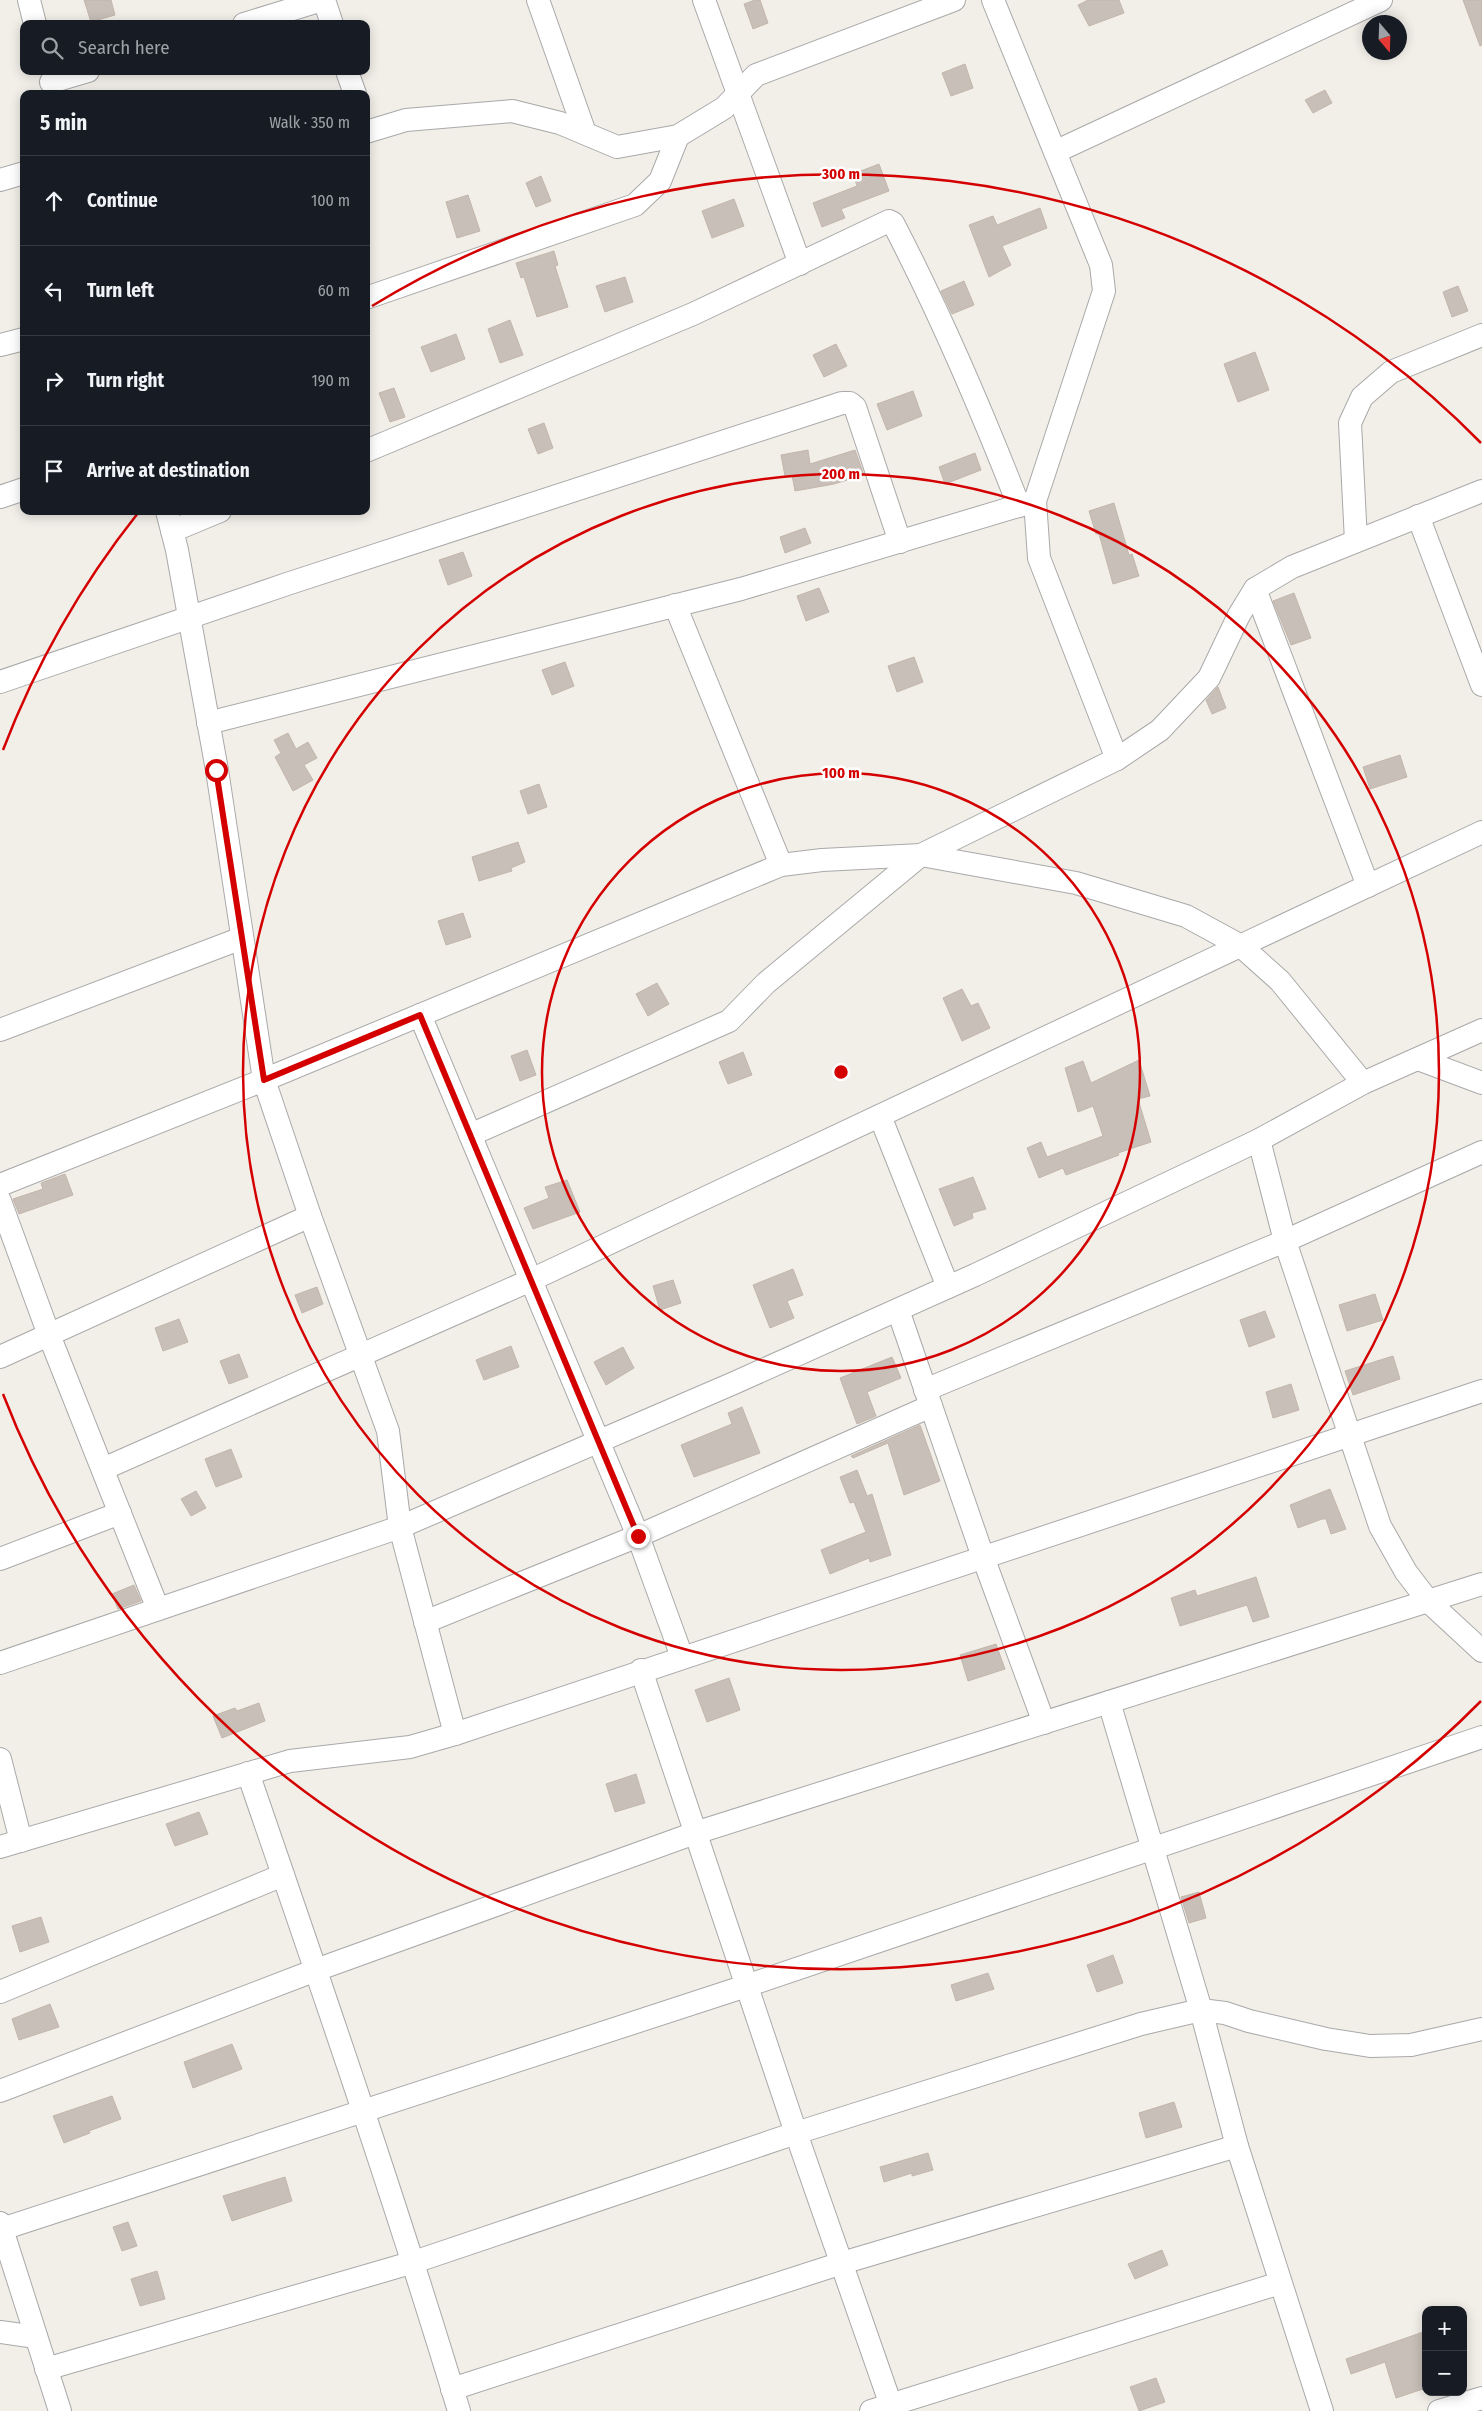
<!DOCTYPE html>
<html lang="en">
<head>
<meta charset="utf-8">
<style>
  body { margin:0; font-family:"Fira Sans Condensed",sans-serif; background:#20242c; color:#f1f3f6 }
  .controls { position:absolute; right:15px; bottom:15px; display:grid; overflow:hidden; border-radius:10px; box-shadow:0 2px 12px #0003 }
  .controls button { width:45px; height:45px; display:grid; place-items:center; padding:0; border:0; border-bottom:1px solid #363941; background:#171b24; color:#f1f3f6; font:25px sans-serif }
  .compass { position:absolute; left:1362px; top:15px; width:45px; height:45px; border-radius:50%; background:#171b24; box-shadow:0 2px 12px #0003; rotate:161deg }
  .stop { position:absolute; width:15px; height:15px; margin:-11px; border:4px solid #d40000; border-radius:50%; background:#fff }
  .stop.end { background:#d40000; border-color:#fff; box-shadow:0 1px 5px #0008 }
  .list { margin:0; padding:0; list-style:none }
  h2 { display:flex; justify-content:space-between; align-items:center; height:65px; margin:0; padding:0 20px; font-size:21px }
  h2 small { font-size:16px; font-weight:400; color:#9ea1a6 }
  .list li { display:grid; grid-template-columns:32px 1fr auto; gap:15px; align-items:center; box-sizing:border-box; height:90px; padding:0 20px; border-top:1px solid #363941 }
  .list b { display:block; font-size:19px; white-space:nowrap }
  .list em { font-size:16px; font-style:normal; color:#9ea1a6 }
  .icon { flex:none; width:28px; height:28px; fill:none; stroke:currentColor; stroke-width:2; stroke-linecap:round; stroke-linejoin:round }
  .map { position:relative; flex:none; width:1482px; height:2411px; overflow:hidden }
  .search { position:absolute; background:#171b24; box-shadow:0 2px 12px #0003; left:20px; top:20px; width:350px; height:55px; display:flex; align-items:center; gap:12px; box-sizing:border-box; padding:0 18px; border-radius:10px; color:#9ea1a6; font-size:19px }
  .panel { position:absolute; background:#171b24; box-shadow:0 2px 12px #0003; left:20px; top:90px; width:350px; height:425px; border-radius:10px }
  .map>svg:first-child { display:block }
  .building { fill:#c7bfb8; stroke:#c4b6ab }
  .lines { fill:none; stroke-linecap:round; stroke-linejoin:round }
  .minor-casing { stroke:#a9a9a9; stroke-width:24 }
  .minor { stroke:#fff; stroke-width:22 }
  .route { stroke:#d40000; stroke-width:6 }
  .ring { fill:none; stroke:#d40000; stroke-width:2.5 }
  .centre { fill:#d40000; stroke:#fff; stroke-width:2.5 }
  .ring-label { font-size:15px; text-anchor:middle; font-weight:bold; fill:#d40000; stroke:#fff; stroke-width:5; stroke-linejoin:round; paint-order:stroke }
</style>
</head>
<body>
<div class="map">
<svg width="1482" height="2411" viewBox="0 0 1482 2411">
  <rect width="100%" height="100%" fill="#f2efe9"/>
  <g class="building">
    <path d="M 84,0 L 111,0 L 115,15 L 91,22 Z"/>
    <path d="M 755,0 L 760,0 L 768,23 L 753,29 L 744,4 Z"/>
    <path d="M 1088,0 L 1119,0 L 1124,13 L 1089,26 L 1078,5 Z"/>
    <path d="M 1463,0 L 1482,0 L 1482,45 L 1480,46 Z"/>
    <path d="M 965,64 L 973,88 L 951,96 L 942,73 Z"/>
    <path d="M 1325,90 L 1332,103 L 1313,113 L 1305,100 Z"/>
    <path d="M 879,164 L 889,191 L 841,209 L 845,218 L 822,227 L 813,203 L 857,186 L 853,174 Z"/>
    <path d="M 541,176 L 551,201 L 536,207 L 526,183 Z"/>
    <path d="M 468,195 L 480,231 L 457,238 L 446,202 Z"/>
    <path d="M 734,199 L 744,226 L 712,238 L 702,211 Z"/>
    <path d="M 1040,208 L 1047,228 L 1002,246 L 1011,265 L 989,277 L 969,225 L 993,216 L 997,225 Z"/>
    <path d="M 554,251 L 558,265 L 555,266 L 568,307 L 537,317 L 524,277 L 521,278 L 516,263 Z"/>
    <path d="M 625,277 L 633,302 L 605,312 L 596,286 Z"/>
    <path d="M 964,281 L 974,305 L 952,314 L 941,291 Z"/>
    <path d="M 1458,286 L 1468,311 L 1452,317 L 1443,292 Z"/>
    <path d="M 510,320 L 523,355 L 500,363 L 488,329 Z"/>
    <path d="M 456,334 L 465,359 L 431,372 L 421,347 Z"/>
    <path d="M 836,344 L 847,366 L 824,377 L 813,355 Z"/>
    <path d="M 1255,352 L 1269,390 L 1238,402 L 1224,364 Z"/>
    <path d="M 394,388 L 405,417 L 390,422 L 379,393 Z"/>
    <path d="M 913,391 L 922,416 L 887,430 L 877,404 Z"/>
    <path d="M 544,423 L 553,448 L 538,454 L 528,429 Z"/>
    <path d="M 808,450 L 810,464 L 855,450 L 864,475 L 834,484 L 795,491 L 792,475 L 785,476 L 781,455 Z"/>
    <path d="M 975,453 L 981,470 L 945,484 L 939,467 Z"/>
    <path d="M 1114,503 L 1129,555 L 1132,554 L 1139,576 L 1113,584 L 1099,534 L 1096,534 L 1089,511 Z"/>
    <path d="M 805,528 L 811,543 L 785,553 L 780,537 Z"/>
    <path d="M 463,552 L 472,576 L 448,585 L 439,560 Z"/>
    <path d="M 819,588 L 829,612 L 806,621 L 797,596 Z"/>
    <path d="M 1294,593 L 1311,638 L 1291,645 L 1273,601 Z"/>
    <path d="M 914,657 L 923,682 L 897,692 L 888,666 Z"/>
    <path d="M 565,662 L 574,686 L 552,695 L 542,670 Z"/>
    <path d="M 1218,687 L 1226,708 L 1212,714 L 1206,700 Z"/>
    <path d="M 288,733 L 296,749 L 308,742 L 317,758 L 304,765 L 313,780 L 293,791 L 275,757 L 281,753 L 274,740 Z"/>
    <path d="M 1400,755 L 1407,777 L 1370,789 L 1363,767 Z"/>
    <path d="M 539,784 L 547,807 L 528,814 L 520,791 Z"/>
    <path d="M 518,842 L 525,862 L 511,868 L 512,871 L 479,881 L 472,857 Z"/>
    <path d="M 463,913 L 471,937 L 446,945 L 438,921 Z"/>
    <path d="M 657,983 L 669,1004 L 648,1016 L 636,994 Z"/>
    <path d="M 962,989 L 971,1006 L 978,1003 L 990,1028 L 962,1041 L 943,998 Z"/>
    <path d="M 527,1050 L 536,1075 L 520,1081 L 511,1056 Z"/>
    <path d="M 743,1052 L 752,1075 L 728,1084 L 719,1062 Z"/>
    <path d="M 1139,1060 L 1150,1096 L 1138,1099 L 1151,1142 L 1118,1153 L 1119,1155 L 1066,1175 L 1063,1168 L 1039,1178 L 1027,1148 L 1041,1142 L 1047,1157 L 1103,1136 L 1093,1106 L 1078,1112 L 1065,1068 L 1083,1061 L 1091,1083 Z"/>
    <path d="M 65,1174 L 73,1195 L 19,1214 L 13,1199 L 43,1189 L 41,1183 Z"/>
    <path d="M 973,1177 L 986,1209 L 972,1213 L 973,1218 L 954,1226 L 939,1189 Z"/>
    <path d="M 567,1180 L 580,1212 L 533,1229 L 524,1208 L 549,1198 L 545,1187 Z"/>
    <path d="M 793,1269 L 803,1295 L 787,1301 L 794,1318 L 770,1328 L 753,1285 Z"/>
    <path d="M 673,1280 L 681,1303 L 660,1310 L 653,1286 Z"/>
    <path d="M 317,1287 L 323,1304 L 302,1313 L 295,1295 Z"/>
    <path d="M 1375,1294 L 1383,1320 L 1347,1331 L 1339,1305 Z"/>
    <path d="M 1265,1311 L 1275,1337 L 1249,1347 L 1240,1320 Z"/>
    <path d="M 179,1319 L 188,1342 L 163,1351 L 155,1328 Z"/>
    <path d="M 511,1346 L 519,1367 L 484,1380 L 476,1360 Z"/>
    <path d="M 623,1347 L 634,1368 L 606,1385 L 594,1362 Z"/>
    <path d="M 239,1354 L 248,1377 L 229,1384 L 220,1361 Z"/>
    <path d="M 1393,1356 L 1400,1379 L 1353,1395 L 1345,1371 Z"/>
    <path d="M 892,1357 L 901,1378 L 867,1392 L 876,1416 L 857,1424 L 840,1378 Z"/>
    <path d="M 1291,1384 L 1299,1410 L 1273,1418 L 1266,1392 Z"/>
    <path d="M 742,1407 L 760,1453 L 694,1477 L 681,1445 L 732,1424 L 728,1413 Z"/>
    <path d="M 920,1425 L 940,1481 L 904,1495 L 888,1443 L 853,1458 L 851,1456 Z"/>
    <path d="M 231,1449 L 242,1477 L 216,1487 L 205,1459 Z"/>
    <path d="M 857,1470 L 867,1496 L 872,1494 L 891,1555 L 870,1562 L 869,1558 L 830,1574 L 821,1550 L 866,1532 L 854,1502 L 850,1503 L 840,1477 Z"/>
    <path d="M 1330,1489 L 1346,1529 L 1331,1534 L 1326,1519 L 1322,1519 L 1298,1528 L 1290,1505 Z"/>
    <path d="M 196,1491 L 206,1508 L 191,1516 L 181,1499 Z"/>
    <path d="M 1256,1577 L 1269,1617 L 1253,1622 L 1247,1605 L 1180,1626 L 1171,1598 L 1195,1590 L 1197,1596 Z"/>
    <path d="M 134,1585 L 141,1601 L 118,1609 L 112,1594 Z"/>
    <path d="M 996,1644 L 1005,1669 L 968,1681 L 960,1655 Z"/>
    <path d="M 729,1678 L 740,1710 L 707,1722 L 695,1690 Z"/>
    <path d="M 259,1703 L 265,1721 L 222,1738 L 213,1716 L 235,1708 L 237,1711 Z"/>
    <path d="M 636,1774 L 645,1803 L 615,1812 L 606,1784 Z"/>
    <path d="M 199,1812 L 208,1834 L 175,1846 L 166,1824 Z"/>
    <path d="M 1199,1892 L 1206,1918 L 1189,1923 L 1181,1897 Z"/>
    <path d="M 41,1917 L 49,1942 L 20,1952 L 12,1926 Z"/>
    <path d="M 1113,1955 L 1123,1983 L 1097,1992 L 1087,1965 Z"/>
    <path d="M 988,1973 L 994,1989 L 956,2001 L 951,1985 Z"/>
    <path d="M 50,2004 L 59,2027 L 19,2040 L 12,2019 Z"/>
    <path d="M 232,2044 L 242,2069 L 193,2088 L 184,2062 Z"/>
    <path d="M 112,2096 L 121,2119 L 89,2131 L 90,2133 L 64,2143 L 53,2116 Z"/>
    <path d="M 1174,2102 L 1182,2127 L 1146,2138 L 1139,2113 Z"/>
    <path d="M 928,2153 L 933,2170 L 912,2176 L 912,2173 L 884,2182 L 880,2167 Z"/>
    <path d="M 285,2177 L 292,2201 L 232,2221 L 223,2196 Z"/>
    <path d="M 128,2222 L 137,2246 L 122,2251 L 113,2227 Z"/>
    <path d="M 1162,2250 L 1168,2265 L 1135,2279 L 1128,2264 Z"/>
    <path d="M 157,2271 L 165,2299 L 140,2306 L 131,2279 Z"/>
    <path d="M 1426,2331 L 1426,2388 L 1396,2398 L 1385,2362 L 1351,2374 L 1346,2359 Z"/>
    <path d="M 1156,2378 L 1165,2402 L 1139,2411 L 1130,2387 Z"/>
  </g>
  <g class="lines">
    <defs>
      <g id="minor">
        <path d="M 29,0 L 35,24"/>
        <path d="M 324,0 L 332,24"/>
        <path d="M 538,0 L 585,133"/>
        <path d="M 704,0 L 800,264"/>
        <path d="M 993,0 L 1101,265 L 1104,291 L 1035,501 L 1039,558 L 1117,759"/>
        <path d="M 244,24 L 322,0"/>
        <path d="M 347,71 L 355,94"/>
        <path d="M 51,82 L 88,71"/>
        <path d="M 366,132 L 406,120 L 512,111 L 560,123 L 617,147 L 678,136 L 724,108 L 756,75 L 954,0"/>
        <path d="M 1055,152 L 1381,0"/>
        <path d="M 0,180 L 24,173"/>
        <path d="M 366,298 L 635,205 L 660,181 L 678,136"/>
        <path d="M 0,345 L 24,339"/>
        <path d="M 366,451 L 693,314 L 889,221 L 893,223 C 941,315 981,409 1019,506"/>
        <path d="M 0,497 L 24,489"/>
        <path d="M 167,511 L 177,550 L 217,770 L 264,1080 L 310,1216 L 388,1431 L 400,1527 L 455,1734"/>
        <path d="M 1418,516 L 1482,685"/>
        <path d="M 172,531 L 220,511"/>
        <path d="M 1356,541 L 1350,423 L 1362,397 L 1391,372 L 1482,335"/>
        <path d="M 1255,589 L 1368,886"/>
        <path d="M 675,605 L 781,865"/>
        <path d="M 0,682 L 287,584 L 842,403 L 850,403 L 855,407 L 900,542"/>
        <path d="M 208,723 L 741,589 L 1035,501"/>
        <path d="M 420,1015 L 638,1536 L 682,1657"/>
        <path d="M 0,1030 L 242,938"/>
        <path d="M 1482,1030 L 1363,1083 L 1259,1140 L 1285,1241 L 1380,1526 L 1406,1572 L 1429,1602 L 1482,1651"/>
        <path d="M 1418,1059 L 1482,1083"/>
        <path d="M 880,1116 L 948,1287"/>
        <path d="M 470,1135 L 729,1021 L 766,983 L 921,855 L 1117,759 L 1160,730 L 1209,678 L 1239,615 L 1255,589 L 1292,567 L 1482,491"/>
        <path d="M 0,1185 L 264,1080 L 781,865 L 822,860 L 921,855 L 1076,883 L 1186,916 L 1241,946 L 1280,981 L 1363,1083"/>
        <path d="M 0,1201 L 49,1335 L 158,1609"/>
        <path d="M 898,1310 L 983,1557 L 1044,1723"/>
        <path d="M 0,1357 L 310,1216"/>
        <path d="M 925,1390 L 1285,1241 L 1482,1152"/>
        <path d="M 103,1469 L 531,1280 L 1482,832"/>
        <path d="M 0,1559 L 120,1513"/>
        <path d="M 425,1622 L 638,1536 L 931,1406"/>
        <path d="M 0,1663 L 400,1527 L 734,1383 L 975,1275 L 1259,1140"/>
        <path d="M 641,1670 L 796,2133 L 893,2411"/>
        <path d="M 1109,1702 L 1201,2010 L 1237,2146 L 1322,2411"/>
        <path d="M 0,1759 L 21,1841"/>
        <path d="M 248,1773 C 321,1985 394,2196 459,2411"/>
        <path d="M 0,1847 L 290,1761 L 410,1747 L 455,1734 L 1482,1391"/>
        <path d="M 0,1992 L 283,1875"/>
        <path d="M 0,2091 L 316,1970 L 695,1833 L 1482,1584"/>
        <path d="M 0,2223 L 60,2411"/>
        <path d="M 2,2229 L 746,1986 L 1482,1737"/>
        <path d="M 0,2332 L 36,2337"/>
        <path d="M 46,2369 L 414,2262 L 796,2133 L 1141,2024 L 1201,2010 L 1225,2013 L 1249,2021 L 1326,2039 L 1370,2046 L 1411,2045 L 1482,2029"/>
        <path d="M 452,2389 L 842,2263 L 1237,2146"/>
        <path d="M 871,2411 L 1280,2283"/>
        <path d="M 1439,2411 L 1482,2398"/>
      </g>
    </defs>
    <use href="#minor" class="minor-casing"/>
    <use href="#minor" class="minor"/>
  </g>
  <g class="lines">
    <path class="route" d="M 216,770 L 264,1080 L 420,1015 L 638,1536"/>
  </g>
  <g class="ring">
    <circle cx="841" cy="1072" r="299"/>
    <circle cx="841" cy="1072" r="598"/>
    <path d="M1481 1701A898 898 0 0 1 3 1394M3 750A898 898 0 0 1 138 513M372 306A898 898 0 0 1 1481 443"/>
  </g>
  <circle cx="841" cy="1072" r="8" class="centre"/>
  <g class="ring-label">
    <text x="841" y="179">300 m</text>
    <text x="841" y="479">200 m</text>
    <text x="841" y="778">100 m</text>
  </g>
</svg>
<div class="controls">
<button>+</button>
<button>−</button>
</div>
<svg class="compass" viewBox="-18 -18 36 36"><path d="M0-13l5 13h-10z" fill="#e53935"/><path d="M0 13l5-13h-10z" fill="#9ea1a6"/></svg>
<div class="stop" style="left:216px;top:770px"></div>
<div class="stop end" style="left:638px;top:1536px"></div>
<div class="search"><svg class="icon" aria-label="search" viewBox="0 0 24 24"><circle cx="10" cy="10" r="6"/><path d="M15 15l6 6"/></svg>Search here</div>
<section class="panel">
<h2>5 min<small>Walk · 350 m</small></h2>
<ul class="list">
<li><svg class="icon" aria-label="ahead" viewBox="0 0 24 24"><path d="M12 20V5M6 11l6-6 6 6"/></svg><div><b>Continue</b></div><em>100 m</em></li>
<li><svg class="icon" aria-label="left" viewBox="0 0 24 24"><path d="M17 20v-9H6M10 6l-5 5 5 5"/></svg><div><b>Turn left</b></div><em>60 m</em></li>
<li><svg class="icon" aria-label="right" viewBox="0 0 24 24"><path d="M7 20v-9h11M14 6l5 5-5 5"/></svg><div><b>Turn right</b></div><em>190 m</em></li>
<li><svg class="icon" aria-label="arrive" viewBox="0 0 24 24"><path d="M6 21V4h12l-3 4 3 4H6"/></svg><div><b>Arrive at destination</b></div></li>
</ul>
</section>
</div>
</body>
</html>
